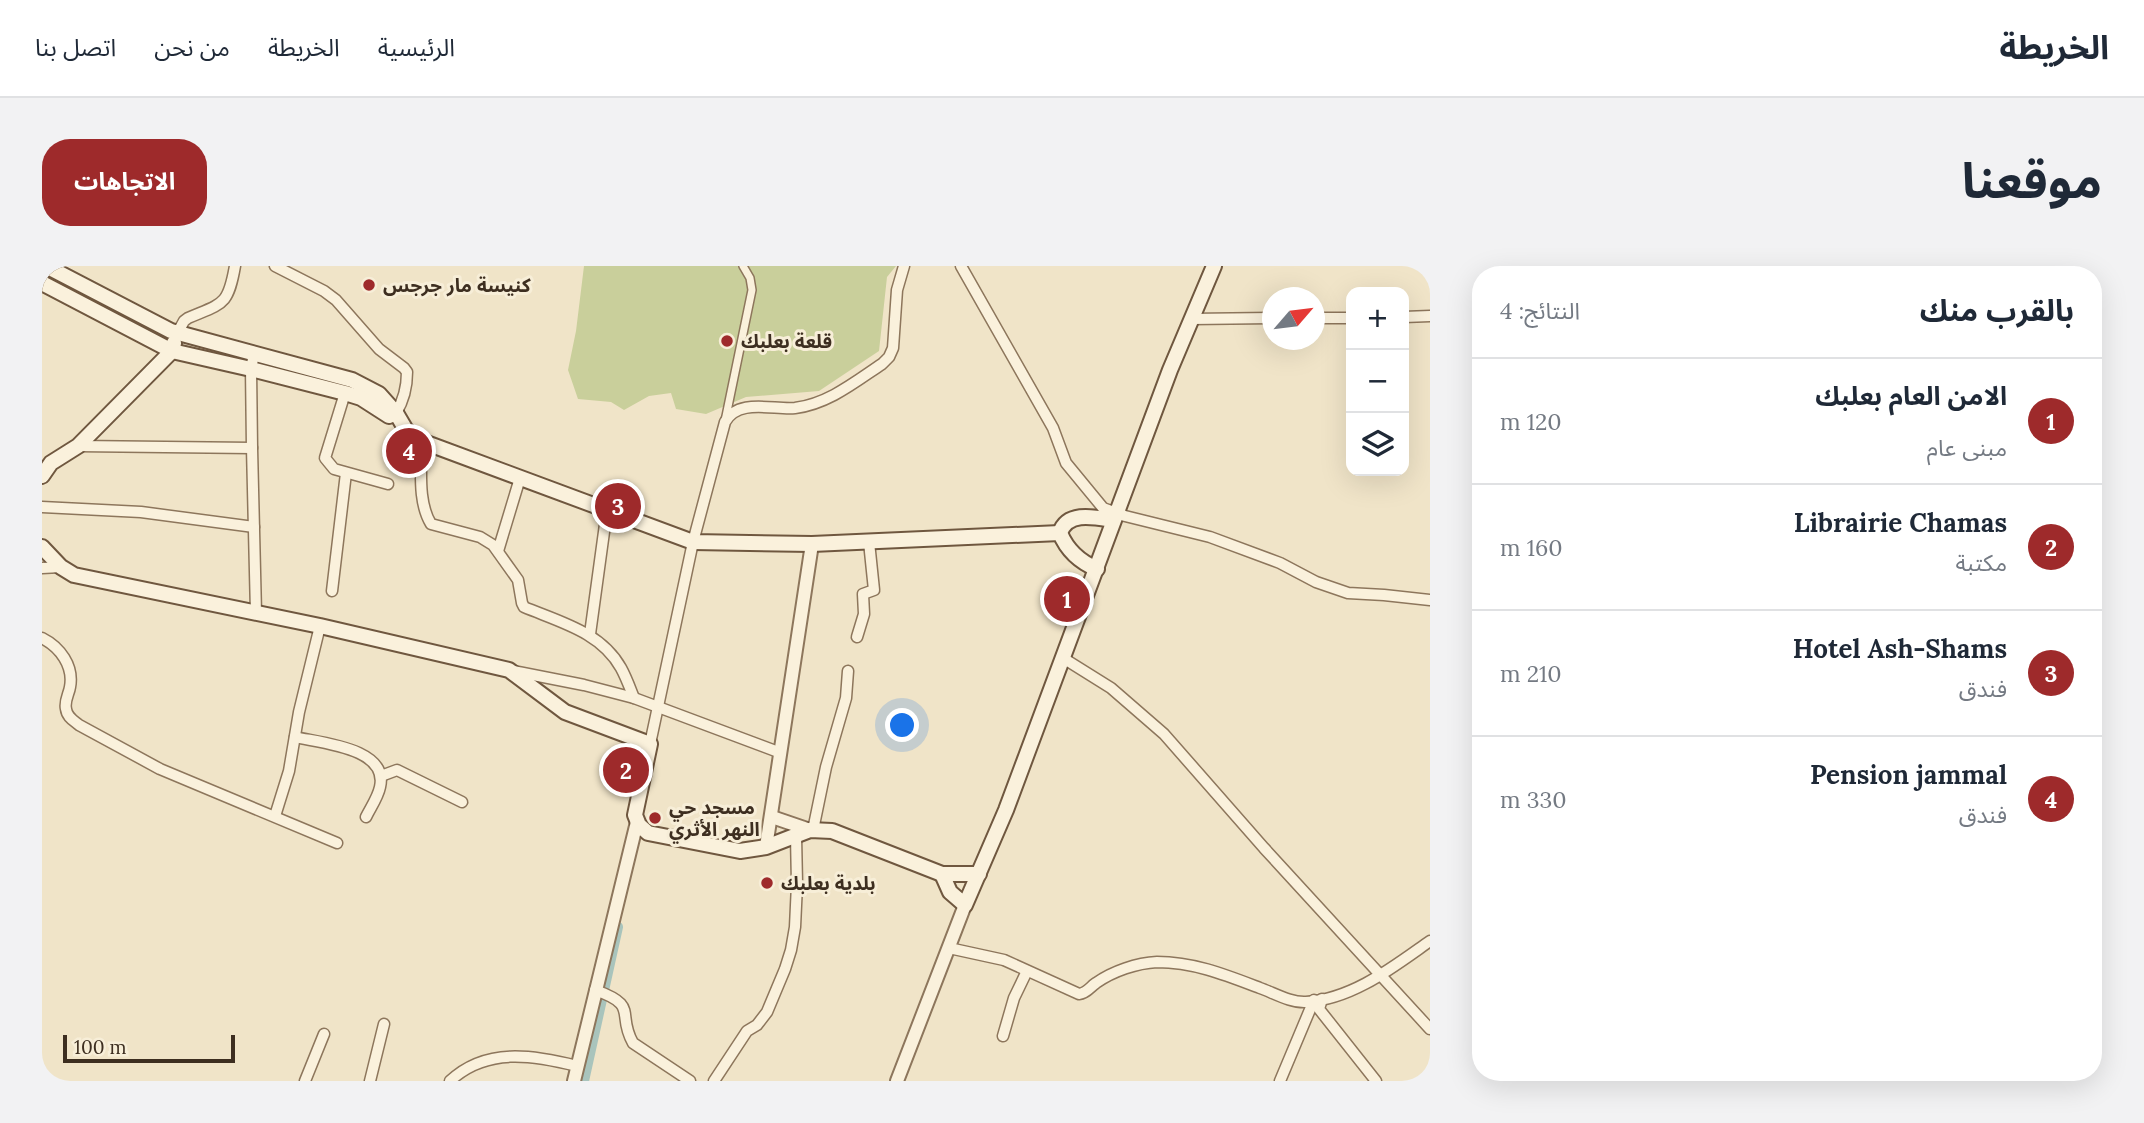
<!DOCTYPE html>
<html lang="ar">
<head>
<meta charset="utf-8">
<style>
  body { margin:0; font-family:Lora,"Noto Sans Arabic",serif; background:#f2f2f3; color:#1f2937; direction:rtl }
  .controls { position:absolute; right:21px; top:21px; display:grid; overflow:hidden; border-radius:14px; box-shadow:0 7px 28px #0002 }
  .controls button { width:63px; height:63px; display:grid; place-items:center; padding:0; border:0; border-bottom:2px solid #e0e1e3; background:#fff; color:#1f2937; font:35px sans-serif }
  .compass { position:absolute; left:1220px; top:21px; width:63px; height:63px; border-radius:50%; background:#fff; box-shadow:0 7px 28px #0002; rotate:62deg }
  .scale { position:absolute; left:21px; bottom:18px; width:172px; box-sizing:border-box; padding-left:7px; border:4px solid #3d2e20; border-top:0; font-size:19px; line-height:24px; white-space:nowrap; color:#3d2e20; -webkit-text-stroke:5px #f7eed8; paint-order:stroke }
  .you { position:absolute; left:861px; top:460px; width:24px; height:24px; margin:-18px; border:5px solid #fff; border-radius:50%; background:#1a73e8; box-shadow:0 0 0 10px #1a73e833 }
  .badge { display:grid; place-items:center; width:46px; height:46px; border-radius:50%; background:#9e2a2b; color:#fff; font-size:23px; font-weight:700 }
  .pin { position:absolute; translate:-50% -50%; border:4px solid #fff; box-shadow:0 2px 7px #0006 }
  .list { margin:0; padding:0; list-style:none }
  h2 { display:flex; justify-content:space-between; align-items:center; height:91px; margin:0; padding:0 28px; font-size:30px }
  h2 small { font-size:23px; font-weight:400; color:#747a83 }
  .list li { display:grid; grid-template-columns:46px 1fr auto; gap:21px; align-items:center; box-sizing:border-box; height:126px; padding:0 28px; border-top:2px solid #e0e1e3 }
  .list b { display:block; font-size:26px; white-space:nowrap }
  .list p { margin:0; font-size:23px; white-space:nowrap; color:#747a83 }
  .list em { font-size:23px; font-style:normal; color:#747a83 }
  .icon { flex:none; width:38px; height:38px; fill:none; stroke:currentColor; stroke-width:2; stroke-linecap:round; stroke-linejoin:round }
  .map { position:relative; flex:none; width:1388px; height:815px; overflow:hidden; direction:ltr; border-radius:28px }
  header { display:flex; align-items:center; gap:42px; box-sizing:border-box; height:98px; padding:0 35px; background:#fff; border-bottom:2px solid #e0e1e3 }
  header strong { font-size:33px }
  nav { display:flex; gap:38px; margin-inline-start:auto; font-size:24px }
  .intro { display:flex; align-items:center; justify-content:space-between; box-sizing:border-box; height:168px; padding:0 42px }
  h1 { margin:0; font-size:49px }
  .button { padding:18px 32px; border-radius:28px; background:#9e2a2b; color:#fff; font-size:24px; font-weight:700 }
  main { display:flex; gap:42px; padding:0 42px }
  aside { flex:1; background:#fff; border-radius:28px; box-shadow:0 7px 28px #0002 }
  .map>svg:first-child { display:block }
  .green { fill:#c9cf9b }
  .lines { fill:none; stroke-linecap:round; stroke-linejoin:round }
  .canal { stroke:#a9c4bc; stroke-width:12 }
  .pedestrian-casing { stroke:#8d765c; stroke-width:10 }
  .minor-casing { stroke:#8d765c; stroke-width:13 }
  .tertiary-casing { stroke:#8d765c; stroke-width:16 }
  .secondary-casing { stroke:#6f573f; stroke-width:18 }
  .pedestrian { stroke:#faf1dc; stroke-width:7 }
  .minor { stroke:#faf1dc; stroke-width:10 }
  .tertiary { stroke:#faf1dc; stroke-width:12 }
  .secondary { stroke:#faf1dc; stroke-width:14 }
  .poi-dot { fill:#9e2a2b; stroke:#f7eed8; stroke-width:2.5 }
  .labels { text-anchor:middle; dominant-baseline:central; stroke-width:6; stroke-linejoin:round; paint-order:stroke }
  .poi-label { font-size:19px; font-weight:bold; fill:#3d2e20; stroke:#f7eed8; text-anchor:start }
</style>
</head>
<body>
<header>
<strong>الخريطة</strong>
<nav><a>الرئيسية</a><a>الخريطة</a><a>من نحن</a><a>اتصل بنا</a></nav>
</header>
<div class="intro"><h1>موقعنا</h1><a class="button">الاتجاهات</a></div>
<main>
<aside>
<h2>بالقرب منك<small>النتائج: 4</small></h2>
<ul class="list">
<li><span class="badge">1</span><div><b>الامن العام بعلبك</b><p>مبنى عام</p></div><em>120 m</em></li>
<li><span class="badge">2</span><div><b>Librairie Chamas</b><p>مكتبة</p></div><em>160 m</em></li>
<li><span class="badge">3</span><div><b>Hotel Ash-Shams</b><p>فندق</p></div><em>210 m</em></li>
<li><span class="badge">4</span><div><b>Pension jammal</b><p>فندق</p></div><em>330 m</em></li>
</ul>
</aside>
<div class="map">
<svg width="1388" height="815" viewBox="0 0 1388 815">
  <rect width="100%" height="100%" fill="#f0e4c8"/>
  <path class="green" d="M 542,0 L 854,0 L 845,11 L 837,85 L 777,125 L 704,131 L 664,148 L 634,143 L 629,127 L 607,130 L 582,144 L 569,136 L 536,133 L 526,104 L 534,65 Z"/>
  <g class="lines">
    <path class="canal" d="M 541,815 L 575,661"/>
    <defs>
      <path id="pedestrian" d="M 683,155 L 710,24 L 708,12 L 701,0"/>
      <g id="minor">
        <path d="M 233,0 L 282,25 L 294,34 L 337,83 L 362,102 L 365,106 C 365,121 362,134 354,147"/>
        <path d="M 919,0 L 1011,162 L 1024,197 L 1061,242 L 1083,250 L 1168,271 L 1238,297 L 1274,316 L 1306,327 L 1342,329 L 1388,334"/>
        <path d="M 1362,51 L 1388,50"/>
        <path d="M 1272,52 L 1309,52"/>
        <path d="M 1149,53 L 1230,52"/>
        <path d="M 136,66 L 142,55 L 146,52 C 181,37 186,40 193,0"/>
        <path d="M 212,88 L 209,103 L 210,182 L 214,347"/>
        <path d="M 303,127 L 283,192 L 292,203 L 346,218"/>
        <path d="M 379,175 C 380,202 375,235 389,258 L 438,271 L 451,279 L 476,314 L 480,337 L 482,341 C 518,356 559,366 579,402 C 584,411 588,422 592,432"/>
        <path d="M 36,180 L 210,182"/>
        <path d="M 0,241 L 99,246 L 212,261"/>
        <path d="M 456,285 L 478,212"/>
        <path d="M 0,302 L 19,301"/>
        <path d="M 290,325 L 304,207"/>
        <path d="M 548,368 L 565,244"/>
        <path d="M 815,371 L 822,348 L 821,328 L 832,324 L 827,276"/>
        <path d="M 0,372 C 18,381 32,400 28,421 C 27,428 22,435 24,443 C 25,451 31,454 37,459 L 118,503 L 295,577"/>
        <path d="M 1021,392 L 1069,422 L 1122,468 L 1222,582 L 1388,763"/>
        <path d="M 471,405 L 542,419 L 592,432 L 739,487"/>
        <path d="M 253,471 C 279,477 347,482 338,521 C 336,531 329,541 324,551"/>
        <path d="M 608,478 L 651,276 L 683,156 C 696,132 731,144 753,142 C 786,138 813,116 840,98 L 847,91 L 851,82 L 855,24 L 862,0"/>
        <path d="M 339,510 L 355,504 L 420,536"/>
        <path d="M 233,550 L 247,505 L 257,446 L 278,360"/>
        <path d="M 771,564 L 784,501 L 804,432 L 806,405"/>
        <path d="M 907,682 L 962,694 L 1037,728 C 1045,727 1048,721 1054,717 C 1071,705 1095,697 1115,696 C 1152,696 1184,709 1218,722 C 1232,727 1249,737 1264,736 C 1311,733 1351,701 1388,675"/>
        <path d="M 553,724 C 598,740 574,747 591,777 L 648,815"/>
        <path d="M 1280,733 L 1277,743 L 1334,815"/>
        <path d="M 961,770 L 972,732 L 985,705"/>
        <path d="M 263,815 L 282,768"/>
        <path d="M 328,815 L 342,758"/>
        <path d="M 408,815 C 444,781 491,789 535,800"/>
        <path d="M 672,815 L 705,765 L 715,759 L 725,746 L 743,703 L 749,684 L 753,661 L 755,618 L 754,570"/>
        <path d="M 1238,815 L 1272,734"/>
      </g>
      <g id="tertiary">
        <path d="M 730,551 L 768,564"/>
        <path d="M 724,581 L 770,278"/>
        <path d="M 532,815 L 595,556"/>
        <path d="M 855,815 L 923,639"/>
      </g>
      <g id="secondary">
        <path d="M 4,0 L 129,65 L 310,114 L 337,128 L 354,147 L 364,164 L 379,175 L 651,276 L 770,278 L 1018,267"/>
        <path d="M 0,17 L 130,85 L 209,103 L 303,127 L 319,132 L 347,150 L 354,147"/>
        <path d="M 0,210 L 9,197 L 36,180 L 130,85 L 132,77"/>
        <path d="M 0,281 L 19,301 L 32,309 L 278,360 L 467,404 L 523,446 L 608,478 L 593,549 L 597,559 L 606,567 L 698,585 L 724,581 L 768,564 L 790,565 L 900,608 L 937,608"/>
        <path d="M 1055,303 C 1038,296 1025,284 1018,267 C 1025,245 1052,251 1070,254"/>
        <path d="M 900,608 L 908,626 L 923,639 L 964,544 L 1128,104 L 1172,0"/>
      </g>
    </defs>
    <use href="#pedestrian" class="pedestrian-casing"/>
    <use href="#minor" class="minor-casing"/>
    <use href="#tertiary" class="tertiary-casing"/>
    <use href="#secondary" class="secondary-casing"/>
    <use href="#pedestrian" class="pedestrian"/>
    <use href="#minor" class="minor"/>
    <use href="#tertiary" class="tertiary"/>
    <use href="#secondary" class="secondary"/>
  </g>
  <g class="poi-dot">
    <circle cx="327" cy="19" r="7"/>
    <circle cx="685" cy="75" r="7"/>
    <circle cx="613" cy="552" r="7"/>
    <circle cx="725" cy="617" r="7"/>
  </g>
  <g class="labels">
    <g class="poi-label">
      <text x="341" y="19">كنيسة مار جرجس</text>
      <text x="699" y="75">قلعة بعلبك</text>
      <text x="627" y="541">مسجد حي<tspan x="627" dy="22">النهر الأثري</tspan></text>
      <text x="739" y="617">بلدية بعلبك</text>
    </g>
  </g>
</svg>
<div class="controls">
<button>+</button>
<button>−</button>
<button><svg class="icon" aria-label="layers" viewBox="0 0 24 24"><path d="M12 4l9 5-9 5-9-5zM3 14l9 5 9-5"/></svg></button>
</div>
<svg class="compass" viewBox="-18 -18 36 36"><path d="M0-13l5 13h-10z" fill="#e53935"/><path d="M0 13l5-13h-10z" fill="#747a83"/></svg>
<div class="scale">100 m</div>
<div class="you"></div>
<div class="pin badge" style="left:1025px;top:333px">1</div>
<div class="pin badge" style="left:584px;top:504px">2</div>
<div class="pin badge" style="left:576px;top:240px">3</div>
<div class="pin badge" style="left:367px;top:185px">4</div>
</div>
</main>
</body>
</html>
